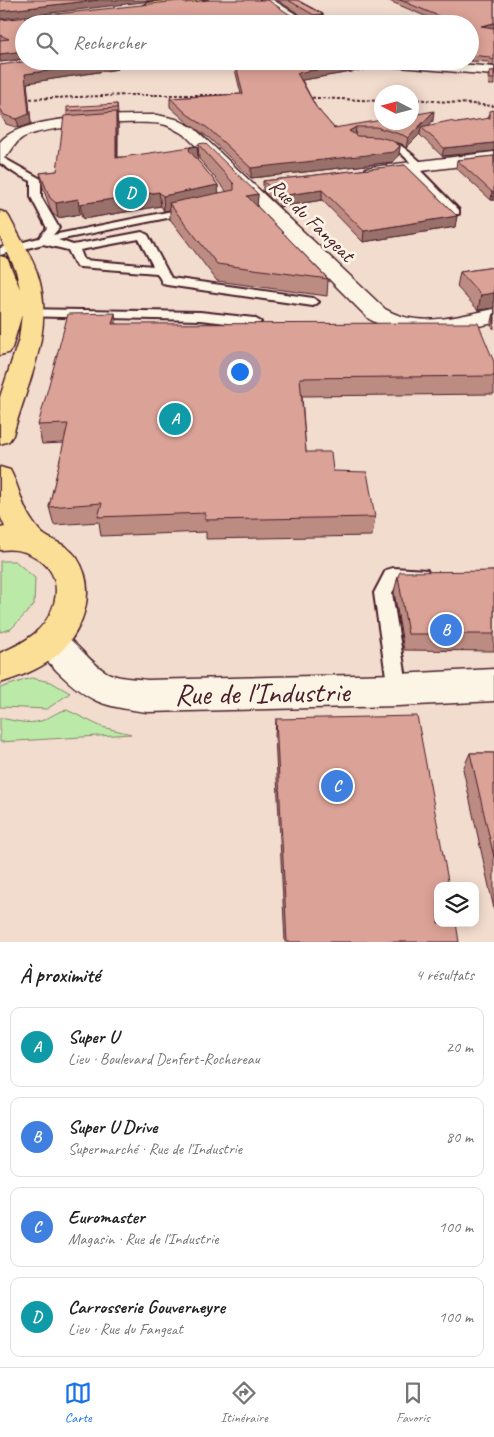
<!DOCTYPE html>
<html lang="fr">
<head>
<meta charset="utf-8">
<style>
  body { margin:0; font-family:Caveat,sans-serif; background:#f2f2f2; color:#222 }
  .controls { position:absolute; right:15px; bottom:15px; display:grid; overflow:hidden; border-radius:10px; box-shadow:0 2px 12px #0003 }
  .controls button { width:45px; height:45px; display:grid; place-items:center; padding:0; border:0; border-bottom:1px solid #e0e0e0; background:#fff; color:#222; font:25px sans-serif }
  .compass { position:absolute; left:374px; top:85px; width:45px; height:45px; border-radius:50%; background:#fff; box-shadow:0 2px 12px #0003; rotate:276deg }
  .you { position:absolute; left:239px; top:371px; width:18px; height:18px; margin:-12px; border:4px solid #fff; border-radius:50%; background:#1a73e8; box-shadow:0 0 0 8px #1a73e833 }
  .badge { display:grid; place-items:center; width:32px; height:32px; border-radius:50%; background:#1a73e8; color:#fff; font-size:16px; font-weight:700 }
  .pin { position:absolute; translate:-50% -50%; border:2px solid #fff; box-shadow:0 1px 5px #0006 }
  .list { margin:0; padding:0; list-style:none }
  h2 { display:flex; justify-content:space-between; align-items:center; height:65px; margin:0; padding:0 20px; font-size:21px }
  h2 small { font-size:16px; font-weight:400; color:#767676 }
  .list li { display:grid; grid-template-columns:32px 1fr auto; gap:15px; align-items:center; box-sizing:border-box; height:80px; margin:0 10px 10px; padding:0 10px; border:1px solid #e0e0e0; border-radius:10px }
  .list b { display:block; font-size:19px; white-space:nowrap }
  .list p { margin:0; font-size:16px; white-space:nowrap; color:#767676 }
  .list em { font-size:16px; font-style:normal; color:#767676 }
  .icon { flex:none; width:28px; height:28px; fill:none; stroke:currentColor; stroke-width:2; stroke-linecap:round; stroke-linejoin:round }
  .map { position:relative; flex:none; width:494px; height:942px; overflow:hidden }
  .search { position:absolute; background:#fff; box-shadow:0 2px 12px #0003; left:15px; right:15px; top:15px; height:55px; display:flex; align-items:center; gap:12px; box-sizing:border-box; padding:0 18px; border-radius:28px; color:#767676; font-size:19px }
  .sheet { height:425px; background:#fff }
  nav { display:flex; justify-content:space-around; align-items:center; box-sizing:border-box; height:70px; border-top:1px solid #e0e0e0; background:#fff; font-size:14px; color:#767676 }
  nav a { display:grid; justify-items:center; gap:2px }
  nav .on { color:#1a73e8 }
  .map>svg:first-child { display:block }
  .green { fill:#bbeaa8; stroke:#82846a }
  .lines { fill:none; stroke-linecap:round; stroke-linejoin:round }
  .lane-casing { stroke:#4a1f2b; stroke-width:4 }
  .street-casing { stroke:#4a1f2b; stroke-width:3 }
  .primary-casing { stroke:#4a1f2b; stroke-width:3 }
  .lane { fill:#fcf5e5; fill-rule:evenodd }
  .street { fill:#fcf5e5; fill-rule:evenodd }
  .primary { fill:#fbdf96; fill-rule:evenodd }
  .rail { stroke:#4a1f2b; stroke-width:2; stroke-dasharray:3 2; stroke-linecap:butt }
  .wall { fill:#bc8b82; stroke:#4a1f2b }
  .shaded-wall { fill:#99716a; stroke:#4a1f2b }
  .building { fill:#dba297; stroke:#4a1f2b }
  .labels { text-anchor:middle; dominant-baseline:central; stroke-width:5; stroke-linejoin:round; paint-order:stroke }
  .far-street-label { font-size:21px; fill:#4a1f2b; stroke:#fcf5e5 }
  .near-street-label { font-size:30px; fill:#4a1f2b; stroke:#fcf5e5 }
</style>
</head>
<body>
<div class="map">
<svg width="494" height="942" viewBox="0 0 494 942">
  <rect width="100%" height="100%" fill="#f2dcce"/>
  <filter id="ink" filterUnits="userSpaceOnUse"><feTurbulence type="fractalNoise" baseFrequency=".02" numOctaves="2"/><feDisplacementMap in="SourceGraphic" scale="10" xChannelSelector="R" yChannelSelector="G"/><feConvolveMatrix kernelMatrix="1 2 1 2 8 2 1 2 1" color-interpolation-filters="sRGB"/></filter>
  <g filter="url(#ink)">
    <g class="green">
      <path d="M 0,561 L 15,561 L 35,578 L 34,605 L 11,629 L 0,632 Z"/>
      <path d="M 31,678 L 51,682 L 70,693 L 47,709 L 0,707 L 0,688 Z"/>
      <path d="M 67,710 L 102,727 L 131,734 L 0,742 L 0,718 C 13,720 27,725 41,721 C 50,718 57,711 67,710 Z"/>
    </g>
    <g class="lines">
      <defs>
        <g id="lane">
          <path d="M 377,138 C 393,136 412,154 423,164 L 423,168 L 419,169 L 459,210 L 459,214 L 451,214 L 409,169 L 409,165 L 412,164 L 402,154 L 377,142 Z"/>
          <path d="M 0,156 L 41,179 L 41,197 L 59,228 L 53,235 L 192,207 L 197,210 L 192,213 L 58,240 L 73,245 L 142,232 L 148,235 L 171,278 L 313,298 L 319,302 L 313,306 L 167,285 L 163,284 L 157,273 L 80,267 L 76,266 L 68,250 L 43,244 L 0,255 L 0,248 L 39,238 L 47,228 L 31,197 L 31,181 L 16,174 L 0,163 ZM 139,239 L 153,266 L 84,260 L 80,250 Z"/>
          <path d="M 22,309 L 200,312 L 254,318 L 261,322 L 254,326 L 200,320 L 17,316 L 16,313 Z"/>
          <path d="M 393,568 L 427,570 L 429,575 L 427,580 L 398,582 L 392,593 L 408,690 L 405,697 L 398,699 L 391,697 L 388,690 L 374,593 L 386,570 Z"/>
        </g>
        <g id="street">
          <path d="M 260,0 L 273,0 L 312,24 L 298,24 Z"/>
          <path d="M 369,61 L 424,61 L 494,67 L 494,75 L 375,65 Z"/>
          <path d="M 157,115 L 176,119 L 194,128 L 385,309 C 419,329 457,316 494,309 L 494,323 C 451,331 410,342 369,319 L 184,134 C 178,132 172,127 166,125 C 144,119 45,126 24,137 C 13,142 11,157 0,160 L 0,142 C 23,114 121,115 157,115 Z"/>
          <path d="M 494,152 L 494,162 L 372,177 L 366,176 L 364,172 L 366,168 L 372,167 Z"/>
          <path d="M 49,627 C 74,635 86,661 108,673 C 120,679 134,678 147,680 L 398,674 L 494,669 L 494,701 L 398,706 L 147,712 C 102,706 90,703 57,671 C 48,661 38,653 32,641 L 37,631 Z"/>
        </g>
        <g id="primary">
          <path d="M 173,0 L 208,0 L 203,3 L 147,9 L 142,6 L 147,3 Z"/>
          <path d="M 0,211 L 6,213 L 9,217 C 19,237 33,257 39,279 C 54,332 27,384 13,435 L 9,441 L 0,444 L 0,397 L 19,339 L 22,314 L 12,348 L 8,353 L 0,355 L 0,256 L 7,258 L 20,289 L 16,271 L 0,236 Z"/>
          <path d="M 0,467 L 10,470 C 18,484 21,502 29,516 C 32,521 38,530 43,534 C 55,543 66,543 77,558 C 99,591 82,637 52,659 C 36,671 18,677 0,683 L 0,653 C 12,648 24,642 34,634 C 56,615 67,580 40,560 C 27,551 16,548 0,550 L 0,528 L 5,527 L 0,516 Z"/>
        </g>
      </defs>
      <use href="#lane" class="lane-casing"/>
      <use href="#street" class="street-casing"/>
      <use href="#primary" class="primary-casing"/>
      <use href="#lane" class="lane"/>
      <use href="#street" class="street"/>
      <use href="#primary" class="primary"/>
      <g class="rail">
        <path d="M 297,97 L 382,101"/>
        <path d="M 412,99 L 494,106"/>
        <path d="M 0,100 L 128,95 L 237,95"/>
      </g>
    </g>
    <g class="wall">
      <path d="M 277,0 L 297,0 L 323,14 L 322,22 L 313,23 Z"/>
      <path d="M 387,0 L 494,0 L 494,66 L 489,65 L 489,62 L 470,61 L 470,24 L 444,24 Z"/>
      <path d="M 185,3 L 295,18 L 307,24 L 24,24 L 24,59 L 0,62 L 0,20 Z"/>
      <path d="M 233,61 L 376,61 L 375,68 L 302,80 L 316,107 L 334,128 L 433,121 L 428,126 L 458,123 L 488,119 L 490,111 L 494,151 L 442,156 L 420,135 L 420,134 L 406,148 L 402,144 L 395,142 L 400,146 L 399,155 L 393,162 L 251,178 L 209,138 L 188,123 L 170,107 L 170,98 L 241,94 Z"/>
      <path d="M 0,65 L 118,69 L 27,83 L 31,124 L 19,128 L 6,124 L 0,114 Z"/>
      <path d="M 490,71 L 494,71 L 494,85 L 489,85 L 488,76 Z"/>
      <path d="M 117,104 L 118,114 L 117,114 L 118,125 L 118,157 L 198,159 L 197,160 L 218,185 L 218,193 L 227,192 L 199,159 L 198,144 L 258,194 L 257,206 L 328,279 L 327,296 L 217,281 L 170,219 L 170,210 L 164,211 L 161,206 L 83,219 L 80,214 L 58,218 L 52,213 L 43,188 L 40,173 L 57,171 L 67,116 L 67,111 Z"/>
      <path d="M 494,156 L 494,200 L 491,200 L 456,168 L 457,160 Z"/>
      <path d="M 405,165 L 457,216 L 455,227 L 363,242 L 322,200 L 279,207 L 263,191 L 263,181 Z"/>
      <path d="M 494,267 L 494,308 L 478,310 L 457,287 L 460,272 Z"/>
      <path d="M 494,313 L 494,329 L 491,326 Z"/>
      <path d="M 116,324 L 494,362 L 494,394 L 302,396 L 306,452 L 333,471 L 375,517 L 372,536 L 206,539 L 206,532 L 101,536 L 99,522 L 54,525 L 49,507 L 64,443 L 42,444 L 38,425 Z"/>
      <path d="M 494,571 L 494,651 L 404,650 L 394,592 L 398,576 Z"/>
      <path d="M 276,719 L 459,942 L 285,942 L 275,736 Z"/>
      <path d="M 470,753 L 494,753 L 494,909 L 463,769 Z"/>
    </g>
    <g class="shaded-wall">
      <path d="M 98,0 L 160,0 L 0,19 L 0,11 Z"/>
      <path d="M 323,14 L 322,22 L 313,23 L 314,15 Z"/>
      <path d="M 494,23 L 494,29 L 481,26 Z"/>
      <path d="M 23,51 L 24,59 L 0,62 L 0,54 Z"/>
      <path d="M 115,61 L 118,61 L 118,69 L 27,83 L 31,124 L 19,128 L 17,119 L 25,74 Z"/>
      <path d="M 140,61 L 172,61 L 140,66 Z"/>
      <path d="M 368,61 L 376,61 L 375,68 L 297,81 L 297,73 Z"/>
      <path d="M 434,111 L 433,121 L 424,130 L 421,127 L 420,134 L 406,148 L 408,138 Z"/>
      <path d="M 116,112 L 118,125 L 117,172 L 116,158 Z"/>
      <path d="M 356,127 L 355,136 L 349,131 Z"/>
      <path d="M 494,143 L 494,151 L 442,156 L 444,148 Z"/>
      <path d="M 197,146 L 198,159 L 191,161 L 189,150 L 190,147 Z"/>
      <path d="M 400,146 L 399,155 L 393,162 L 251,178 L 251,168 Z"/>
      <path d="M 218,185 L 219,200 L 169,203 L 170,210 L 164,211 L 163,196 Z"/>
      <path d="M 322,190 L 322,200 L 279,207 L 280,196 Z"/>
      <path d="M 159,192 L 161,206 L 83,219 L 80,204 Z"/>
      <path d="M 492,192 L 494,192 L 494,200 L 491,200 Z"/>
      <path d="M 258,194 L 257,210 L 247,196 Z"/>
      <path d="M 78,199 L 80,214 L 58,218 L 56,203 Z"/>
      <path d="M 457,216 L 455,227 L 363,242 L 364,231 Z"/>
      <path d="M 494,293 L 494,308 L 478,310 L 481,295 Z"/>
      <path d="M 115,313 L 117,331 L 112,324 Z"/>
    </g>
    <g class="building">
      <path d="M 0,0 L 98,0 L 0,11 Z"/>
      <path d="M 208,0 L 268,0 L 295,18 L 307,24 L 120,24 L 118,20 L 118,24 L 24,24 L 24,51 L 0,54 L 0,40 L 9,39 L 0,35 L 0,20 L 179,1 L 185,3 Z"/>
      <path d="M 288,0 L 297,0 L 323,14 L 314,15 Z"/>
      <path d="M 400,0 L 494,0 L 494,23 L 481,26 L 494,28 L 494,60 L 490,59 L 490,57 L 470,55 L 470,24 L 453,24 L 453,22 Z"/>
      <path d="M 29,61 L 115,61 L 25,74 L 29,114 L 17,119 L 4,115 L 0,108 L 0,65 Z"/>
      <path d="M 235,61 L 368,61 L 297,73 L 316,107 L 334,128 L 382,120 L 382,122 L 412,122 L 412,115 L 434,111 L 408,138 L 403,135 L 376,127 L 356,127 L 349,131 L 357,136 L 379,137 L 391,140 L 400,146 L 394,152 L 251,168 L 209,129 L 187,114 L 170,98 L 243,94 Z"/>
      <rect x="490" y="71" width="4" height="8"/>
      <path d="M 117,104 L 117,108 L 67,111 L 67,107 Z"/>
      <path d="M 494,110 L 494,143 L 444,148 L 421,127 L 449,121 L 458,123 L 490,118 L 490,111 Z"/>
      <path d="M 116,112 L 116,158 L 197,146 L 190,147 L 189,150 L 218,185 L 163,196 L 159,192 L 80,204 L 78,199 L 56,203 L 50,198 L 40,173 L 57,171 L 64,116 Z"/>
      <path d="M 205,143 L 258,194 L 247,196 L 328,279 L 217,264 L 169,203 L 234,190 L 234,184 L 198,144 Z"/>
      <path d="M 494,156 L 494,192 L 492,192 L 457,160 Z"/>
      <path d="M 405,165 L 457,216 L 364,231 L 322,190 L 280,196 L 263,181 Z"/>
      <path d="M 494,267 L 494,293 L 481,295 L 460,272 Z"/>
      <path d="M 115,313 L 112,324 L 478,323 L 494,362 L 494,376 L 300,378 L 306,452 L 331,452 L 333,471 L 367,472 L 375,517 L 205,520 L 205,513 L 98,517 L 102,503 L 49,507 L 68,424 L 38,425 L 68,314 Z"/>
      <path d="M 494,571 L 494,634 L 408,634 L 398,576 L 400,572 Z"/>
      <path d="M 417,716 L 449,886 L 438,886 L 438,923 L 456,923 L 459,942 L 287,942 L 276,719 Z"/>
      <path d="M 470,753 L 494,753 L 494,857 Z"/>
    </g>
  </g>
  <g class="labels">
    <g class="far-street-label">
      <text transform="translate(312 220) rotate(44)">Rue du Fangeat</text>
    </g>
    <g class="near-street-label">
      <text transform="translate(262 693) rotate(-1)">Rue de l'Industrie</text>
    </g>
  </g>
</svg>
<div class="controls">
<button><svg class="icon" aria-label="layers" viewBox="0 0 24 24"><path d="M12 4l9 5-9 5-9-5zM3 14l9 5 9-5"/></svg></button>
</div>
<svg class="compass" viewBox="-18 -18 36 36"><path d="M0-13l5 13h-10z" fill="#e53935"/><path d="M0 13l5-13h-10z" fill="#767676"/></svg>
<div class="you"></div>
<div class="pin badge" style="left:175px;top:419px;background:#0f9aa8">A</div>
<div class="pin badge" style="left:446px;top:630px;background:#3f7fe0">B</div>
<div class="pin badge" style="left:337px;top:786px;background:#3f7fe0">C</div>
<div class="pin badge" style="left:131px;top:193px;background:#0f9aa8">D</div>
<div class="search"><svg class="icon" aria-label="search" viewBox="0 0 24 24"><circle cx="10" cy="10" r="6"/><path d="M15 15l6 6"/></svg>Rechercher</div>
</div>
<section class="sheet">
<h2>À proximité<small>4 résultats</small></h2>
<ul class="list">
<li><span class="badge" style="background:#0f9aa8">A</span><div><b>Super U</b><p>Lieu · Boulevard Denfert-Rochereau</p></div><em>20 m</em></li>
<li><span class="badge" style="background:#3f7fe0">B</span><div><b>Super U Drive</b><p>Supermarché · Rue de l'Industrie</p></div><em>80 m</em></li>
<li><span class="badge" style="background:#3f7fe0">C</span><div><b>Euromaster</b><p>Magasin · Rue de l'Industrie</p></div><em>100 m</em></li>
<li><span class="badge" style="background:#0f9aa8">D</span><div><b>Carrosserie Gouverneyre</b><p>Lieu · Rue du Fangeat</p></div><em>100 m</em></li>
</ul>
</section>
<nav>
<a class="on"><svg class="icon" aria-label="map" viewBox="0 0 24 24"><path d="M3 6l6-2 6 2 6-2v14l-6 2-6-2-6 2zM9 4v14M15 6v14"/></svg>Carte</a>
<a><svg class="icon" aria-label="directions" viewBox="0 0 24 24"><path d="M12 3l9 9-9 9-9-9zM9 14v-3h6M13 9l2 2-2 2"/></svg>Itinéraire</a>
<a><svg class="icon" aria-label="saved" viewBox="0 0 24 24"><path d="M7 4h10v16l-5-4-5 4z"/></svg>Favoris</a>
</nav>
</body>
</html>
